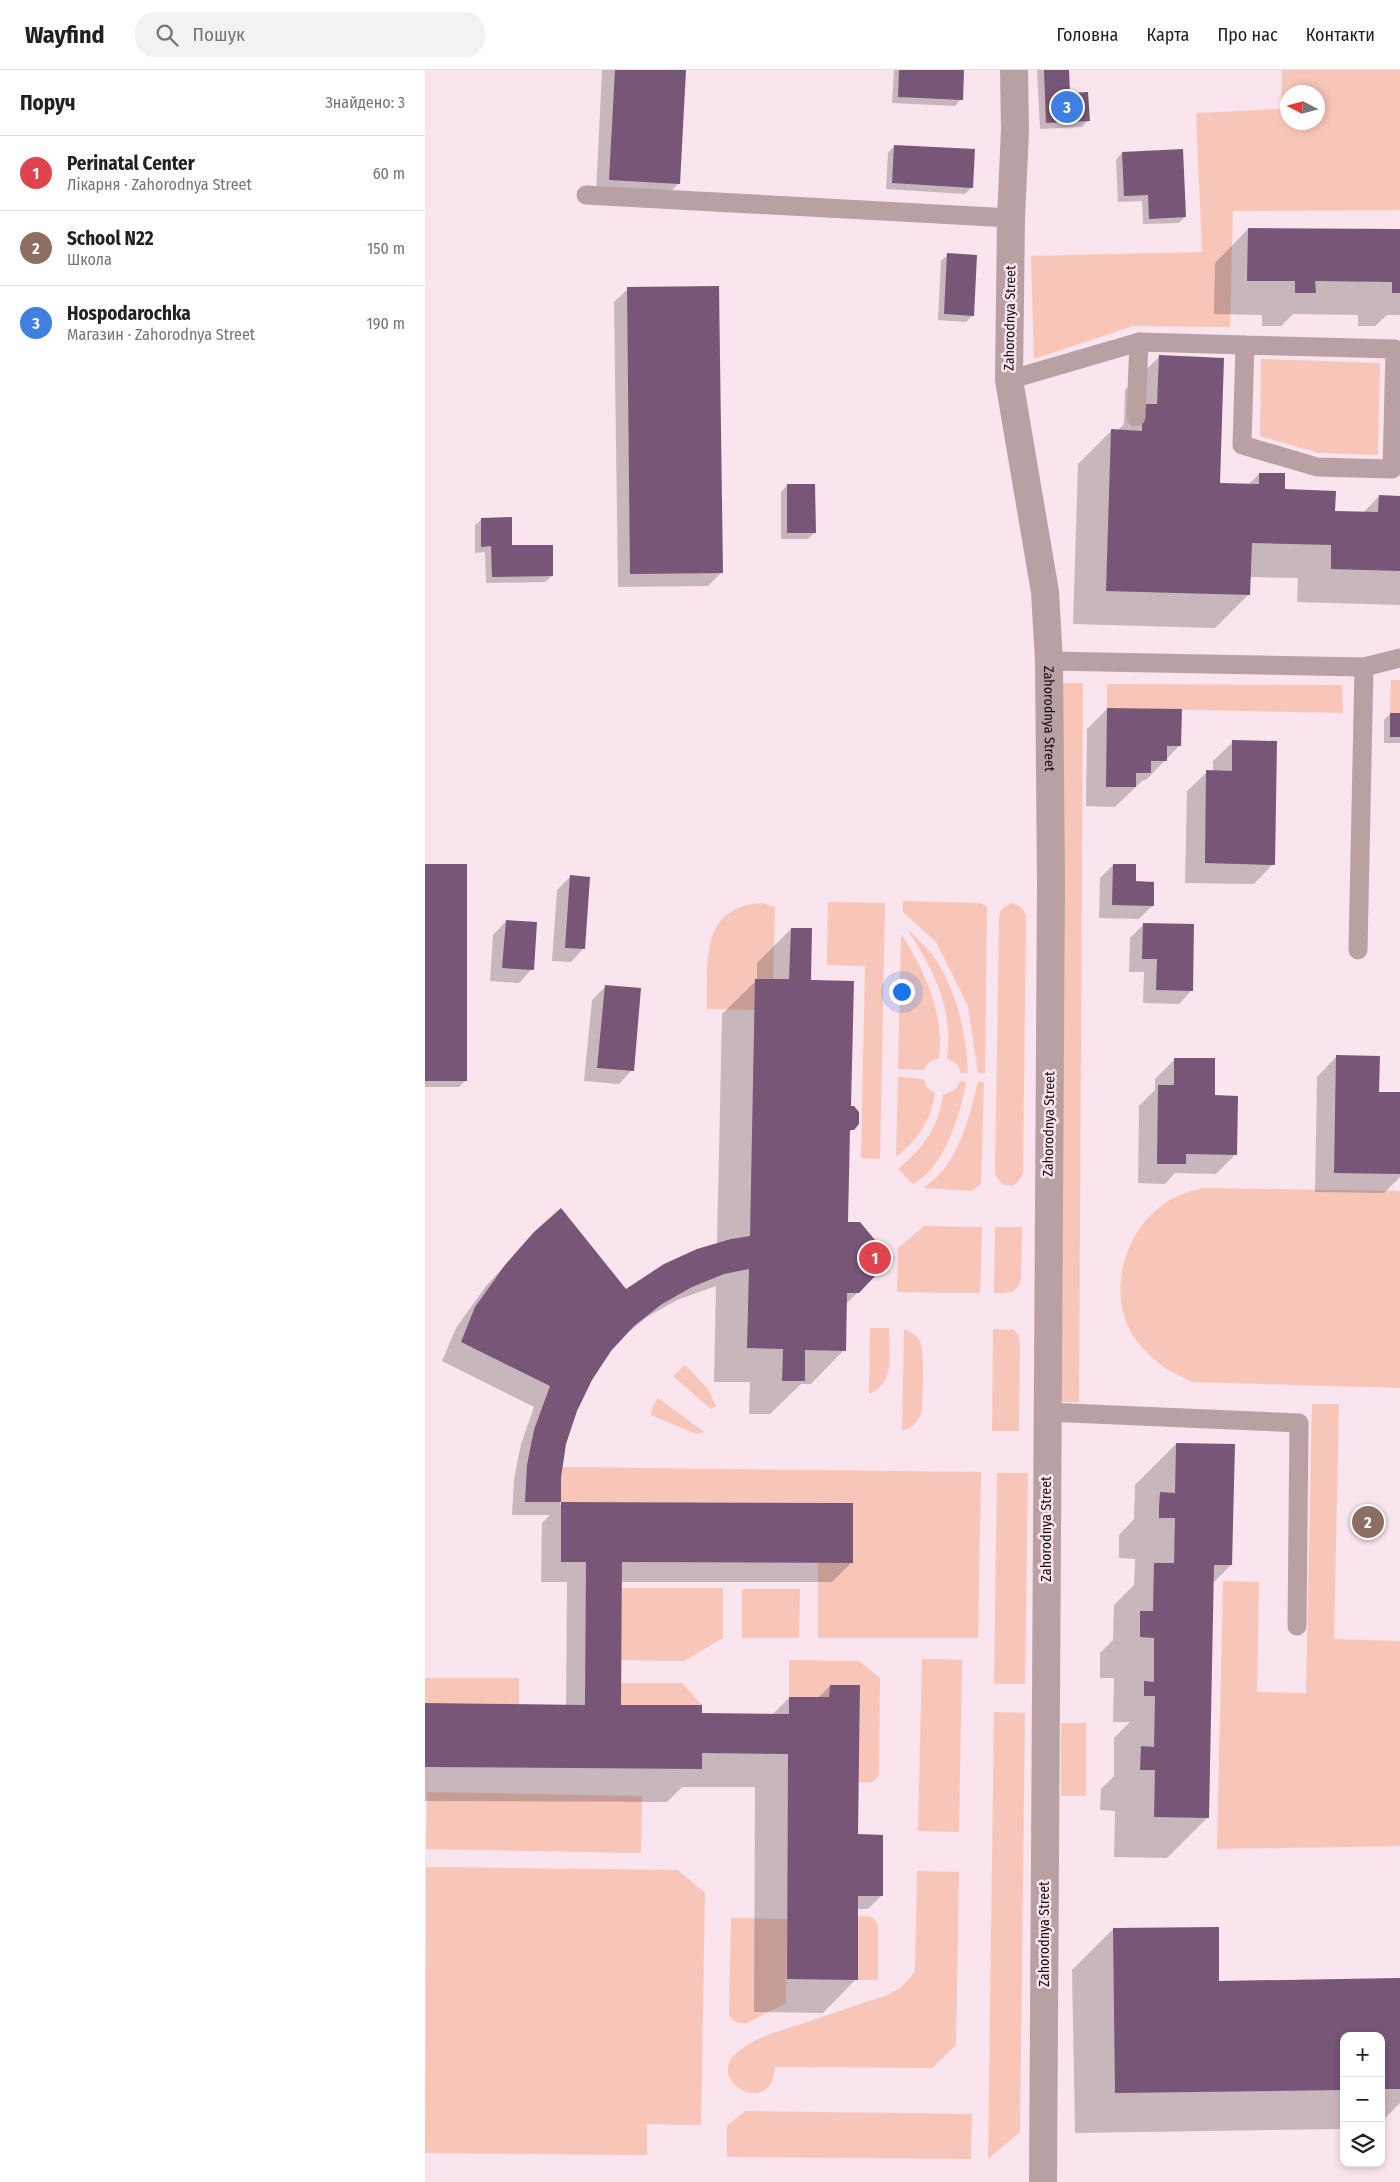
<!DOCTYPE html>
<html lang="uk">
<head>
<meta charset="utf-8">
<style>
  body { margin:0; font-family:"Fira Sans Condensed",sans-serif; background:#f2f2f2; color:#202124 }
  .controls { position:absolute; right:15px; bottom:15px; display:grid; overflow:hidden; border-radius:10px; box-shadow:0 2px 8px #0003 }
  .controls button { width:45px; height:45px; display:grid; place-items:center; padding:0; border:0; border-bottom:1px solid #e0e0e0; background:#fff; color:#202124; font:25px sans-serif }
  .compass { position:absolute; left:855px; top:15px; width:45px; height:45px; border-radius:50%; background:#fff; box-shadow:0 2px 8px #0003; rotate:276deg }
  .you { position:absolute; left:476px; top:921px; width:18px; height:18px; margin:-12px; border:4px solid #fff; border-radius:50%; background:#1a73e8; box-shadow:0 0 0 8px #1a73e833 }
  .badge { display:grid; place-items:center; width:32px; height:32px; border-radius:50%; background:#3586b7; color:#fff; font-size:16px; font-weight:700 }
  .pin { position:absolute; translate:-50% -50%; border:2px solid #fff; box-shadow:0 1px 5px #0006 }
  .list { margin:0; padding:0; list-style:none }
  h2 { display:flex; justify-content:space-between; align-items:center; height:65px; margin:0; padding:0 20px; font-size:21px }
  h2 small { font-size:16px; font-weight:400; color:#757577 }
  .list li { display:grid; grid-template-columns:32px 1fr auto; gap:15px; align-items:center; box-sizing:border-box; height:75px; padding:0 20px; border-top:1px solid #e0e0e0 }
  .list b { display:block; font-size:19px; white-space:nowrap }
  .list p { margin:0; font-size:16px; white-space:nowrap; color:#757577 }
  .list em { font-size:16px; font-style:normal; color:#757577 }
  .icon { flex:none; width:28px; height:28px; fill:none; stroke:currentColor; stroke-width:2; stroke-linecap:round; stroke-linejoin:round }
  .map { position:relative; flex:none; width:975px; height:2112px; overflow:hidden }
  header { display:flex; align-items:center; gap:30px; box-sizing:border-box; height:70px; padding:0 25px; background:#fff; border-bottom:1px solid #e0e0e0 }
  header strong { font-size:24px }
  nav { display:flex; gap:28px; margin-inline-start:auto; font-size:18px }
  .search { width:350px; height:45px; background:#f2f2f2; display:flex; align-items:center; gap:12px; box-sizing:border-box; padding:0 18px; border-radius:20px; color:#757577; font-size:19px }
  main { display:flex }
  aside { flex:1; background:#fff }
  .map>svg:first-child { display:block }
  .green { fill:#f8c5b9; fill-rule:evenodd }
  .shadow { fill:#0003 }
  .building { fill:#785677 }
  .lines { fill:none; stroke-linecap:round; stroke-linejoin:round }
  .lane { stroke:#b9a0a3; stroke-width:19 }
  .street { stroke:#b9a0a3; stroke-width:28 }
  .labels { text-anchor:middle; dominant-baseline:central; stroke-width:5; stroke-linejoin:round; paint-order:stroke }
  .street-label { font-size:14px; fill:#110a0d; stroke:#fae4ed }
</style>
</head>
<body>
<header>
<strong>Wayfind</strong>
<div class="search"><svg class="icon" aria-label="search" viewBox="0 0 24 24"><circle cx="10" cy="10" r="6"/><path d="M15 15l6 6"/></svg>Пошук</div>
<nav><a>Головна</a><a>Карта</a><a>Про нас</a><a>Контакти</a></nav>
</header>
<main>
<aside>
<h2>Поруч<small>Знайдено: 3</small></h2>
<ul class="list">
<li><span class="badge" style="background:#e0444e">1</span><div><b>Perinatal Center</b><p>Лікарня · Zahorodnya Street</p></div><em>60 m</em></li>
<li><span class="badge" style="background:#8d6e63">2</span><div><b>School N22</b><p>Школа</p></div><em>150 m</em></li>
<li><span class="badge" style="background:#3f7fe0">3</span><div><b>Hospodarochka</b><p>Магазин · Zahorodnya Street</p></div><em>190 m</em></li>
</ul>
</aside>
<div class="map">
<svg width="975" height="2112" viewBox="0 0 975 2112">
  <rect width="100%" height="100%" fill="#fae4ed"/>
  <g class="green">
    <path d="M 857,0 L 975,0 L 975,140 L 808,141 L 805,257 L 708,256 L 609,289 L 606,186 L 777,182 L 771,43 L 856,39 ZM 892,22 L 892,52 L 862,52 L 862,22 Z"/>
    <path d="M 836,289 L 955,293 L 953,385 L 894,383 L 835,366 Z"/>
    <path d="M 966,610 L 975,610 L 975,643 L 965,643 Z"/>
    <path d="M 638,613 L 658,613 L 654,1332 L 635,1332 Z"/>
    <path d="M 682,614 L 917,615 L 918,643 L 682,638 Z"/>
    <path d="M 478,831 L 556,833 L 562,837 L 560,1003 L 553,1003 L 543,936 L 511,872 L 478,842 Z"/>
    <path d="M 403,832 L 460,833 L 455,1089 L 436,1088 L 440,896 L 402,895 Z"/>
    <path d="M 337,833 L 350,837 L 348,909 L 330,909 L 330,940 L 282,939 C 283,892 274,837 337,833 Z"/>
    <path d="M 588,833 C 596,836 599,839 601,847 L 598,1103 C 592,1120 576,1120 570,1103 L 574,847 C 576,838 580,836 588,833 Z"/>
    <path d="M 481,858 C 489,866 499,874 506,883 C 532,919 541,960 543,1003 L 536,1003 L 533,995 L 522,988 C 529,940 508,897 481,858 Z"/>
    <path d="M 476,864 C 499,899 520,945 514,988 L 503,993 L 499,1000 L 473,999 Z"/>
    <path d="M 473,1007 L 499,1009 L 501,1017 L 510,1023 C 506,1050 493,1070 471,1087 Z"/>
    <path d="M 535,1011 L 541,1012 C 536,1044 519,1098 488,1114 L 473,1099 C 499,1077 513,1059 518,1025 L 531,1019 Z"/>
    <path d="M 553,1012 L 559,1012 L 556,1114 L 547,1121 L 498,1118 C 533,1096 544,1049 553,1012 Z"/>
    <path d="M 778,1118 L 975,1121 L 975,1318 L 768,1312 C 746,1303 730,1293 715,1275 C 680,1234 695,1167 736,1136 C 748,1126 763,1122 778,1118 Z"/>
    <path d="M 499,1156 L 557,1157 L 555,1223 L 472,1222 L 473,1178 Z"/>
    <path d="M 570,1157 L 597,1157 L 596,1210 C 592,1224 582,1223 569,1223 Z"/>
    <path d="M 445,1258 L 464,1258 C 464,1284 471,1313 444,1324 Z"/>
    <path d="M 479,1259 C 485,1262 491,1264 494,1270 C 501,1281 497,1326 497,1341 C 493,1352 488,1357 477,1361 Z"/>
    <path d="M 568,1259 L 589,1260 L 593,1265 L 595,1272 L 594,1361 L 567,1361 Z"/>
    <path d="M 260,1295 L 283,1319 L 291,1336 L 286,1339 L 248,1306 Z"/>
    <path d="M 233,1328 L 279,1362 L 271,1364 L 226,1345 L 228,1336 Z"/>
    <path d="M 887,1334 L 914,1334 L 909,1569 L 975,1571 L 975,1776 L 792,1779 L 798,1511 L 834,1512 L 832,1622 L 881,1623 Z"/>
    <path d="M 138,1397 L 556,1402 L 553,1568 L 393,1568 L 393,1492 L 428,1433 L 136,1432 L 136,1408 Z"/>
    <path d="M 572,1403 L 603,1403 L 600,1614 L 569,1614 Z"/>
    <path d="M 197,1518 L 298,1518 L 298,1568 L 259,1591 L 196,1590 Z"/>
    <path d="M 317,1519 L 375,1519 L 374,1568 L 317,1568 Z"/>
    <path d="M 497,1589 L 537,1590 L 534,1762 L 493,1761 Z"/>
    <path d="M 364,1590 L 434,1591 L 455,1608 L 454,1703 C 451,1714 444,1713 434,1712 L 435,1615 L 405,1615 L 404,1627 L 364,1627 Z"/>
    <path d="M 0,1608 L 94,1608 L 94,1634 L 0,1633 Z"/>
    <path d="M 196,1613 L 257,1613 L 277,1635 L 196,1635 Z"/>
    <path d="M 569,1642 L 600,1643 L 595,2062 L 563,2089 Z"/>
    <rect x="636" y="1653" width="25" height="73"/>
    <path d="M 2,1722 L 217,1726 L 216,1783 L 1,1779 Z"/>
    <path d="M 1,1797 L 253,1800 L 280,1823 L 276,2055 L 222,2054 L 222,2085 L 0,2083 Z"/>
    <path d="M 492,1801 L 534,1802 L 531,1975 L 507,1998 L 350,1997 C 347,2051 276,2009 314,1981 C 331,1967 356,1960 377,1954 C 404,1944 432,1935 460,1926 C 473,1920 482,1914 490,1901 Z"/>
    <path d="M 433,1846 C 443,1846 449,1845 453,1856 L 453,1910 L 433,1910 Z"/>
    <path d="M 306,1848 L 362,1849 L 361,1933 L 322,1953 C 313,1954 309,1952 304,1945 Z"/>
    <path d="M 320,2041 L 547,2044 L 546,2089 L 302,2087 L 302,2056 Z"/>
  </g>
  <g class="shadow">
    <path d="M 177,0 L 260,0 L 254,113 L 240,127 L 171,123 Z"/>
    <path d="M 469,0 L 538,0 L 536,29 L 530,36 L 467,33 Z"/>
    <path d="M 612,0 L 643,0 L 644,24 L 663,50 L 657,57 L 615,59 Z"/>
    <path d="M 469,76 L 547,117 L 540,124 L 461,119 L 463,83 Z"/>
    <path d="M 697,83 L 760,147 L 754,153 L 718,154 L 717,131 L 693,132 L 691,90 Z"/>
    <path d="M 823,159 L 975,160 L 975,245 L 962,245 L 950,256 L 933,256 L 933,245 L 868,244 L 856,256 L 837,256 L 837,245 L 789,244 L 790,193 Z"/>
    <path d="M 523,185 L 548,245 L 541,252 L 513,250 L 516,191 Z"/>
    <path d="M 203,219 L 296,503 L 283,516 L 193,517 L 189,232 Z"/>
    <path d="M 734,287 L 794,414 L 823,415 L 834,404 L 859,420 L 909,442 L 938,443 L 954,426 L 975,441 L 975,535 L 872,532 L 873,508 L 824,507 L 824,524 L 790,558 L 648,554 L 653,394 L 686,361 L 692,361 L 699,354 L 700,320 Z"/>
    <path d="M 362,415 L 390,462 L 383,469 L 356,469 L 356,422 Z"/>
    <path d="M 57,449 L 86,476 L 127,506 L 120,512 L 61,513 L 60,482 L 50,483 L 50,455 Z"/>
    <path d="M 682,639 L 755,675 L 721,710 L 718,710 L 690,737 L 661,736 L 662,659 Z"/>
    <path d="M 965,644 L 975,644 L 975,673 L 959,673 L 959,650 Z"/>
    <path d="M 808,672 L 848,794 L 829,814 L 760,813 L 762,721 L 782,702 L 788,702 L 788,691 Z"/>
    <path d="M 688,795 L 709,813 L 728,835 L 714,849 L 674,848 L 675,808 Z"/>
    <path d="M 0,796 L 41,1010 L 34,1017 L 0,1017 Z"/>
    <path d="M 145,807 L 159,878 L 146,892 L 127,891 L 132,820 Z"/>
    <path d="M 81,851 L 107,899 L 94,913 L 65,911 L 68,865 Z"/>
    <path d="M 718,855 L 767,920 L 754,934 L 718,933 L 719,902 L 704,902 L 705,868 Z"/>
    <path d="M 366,859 L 385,911 L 425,1037 L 433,1054 L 424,1063 L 422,1153 L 433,1222 L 420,1235 L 419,1280 L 386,1314 L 376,1314 L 345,1344 L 324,1344 L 325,1312 L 289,1312 L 291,1216 L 252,1230 L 222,1247 L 193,1271 L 165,1309 L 154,1333 L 140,1373 L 135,1408 L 135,1435 L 137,1434 L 427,1492 L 407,1512 L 195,1512 L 194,1636 L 276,1645 L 347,1645 L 364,1628 L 393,1628 L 405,1616 L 432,1766 L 457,1825 L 443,1839 L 432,1839 L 431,1909 L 398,1943 L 329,1942 L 330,1717 L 257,1717 L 242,1732 L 0,1731 L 0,1635 L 141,1636 L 142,1512 L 116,1512 L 117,1453 L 125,1445 L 87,1445 L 89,1409 L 96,1374 L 109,1337 L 17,1291 L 31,1258 L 61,1216 L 110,1163 L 201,1221 L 292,1174 L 297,944 L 332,910 L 332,893 Z"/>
    <path d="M 180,917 L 207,1000 L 194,1014 L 159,1011 L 167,930 Z"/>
    <path d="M 911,987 L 953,1023 L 975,1023 L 975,1107 L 959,1123 L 890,1122 L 892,1007 Z"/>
    <path d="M 750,989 L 788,1027 L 811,1084 L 791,1104 L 750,1103 L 740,1114 L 713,1113 L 714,1036 L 730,1020 L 730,1009 Z"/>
    <path d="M 751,1374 L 806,1495 L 788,1513 L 783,1747 L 742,1788 L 689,1787 L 690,1741 L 675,1740 L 676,1719 L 689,1706 L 689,1668 L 705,1652 L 688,1652 L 689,1608 L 675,1608 L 675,1583 L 688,1570 L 689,1535 L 709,1515 L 710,1489 L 694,1488 L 694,1465 L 709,1449 L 710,1415 Z"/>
    <path d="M 688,1859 L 793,1912 L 975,1910 L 975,2033 L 956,2052 L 956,1966 L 919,1966 L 919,2059 L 650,2063 L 647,1900 Z"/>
  </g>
  <g class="building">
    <path d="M 190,0 L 261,0 L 255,114 L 184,110 Z"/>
    <path d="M 474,0 L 539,0 L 538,30 L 473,27 Z"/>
    <path d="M 619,0 L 644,0 L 645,23 L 663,22 L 665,51 L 621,53 Z"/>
    <path d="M 469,75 L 550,79 L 548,118 L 467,113 Z"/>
    <path d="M 758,79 L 761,147 L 724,149 L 723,125 L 699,126 L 697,82 Z"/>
    <path d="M 823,158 L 975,159 L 975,223 L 967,223 L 967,212 L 890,211 L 891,223 L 870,223 L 870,211 L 822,211 Z"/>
    <path d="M 522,183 L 552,185 L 549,246 L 519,244 Z"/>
    <path d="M 294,216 L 298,503 L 205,504 L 202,217 Z"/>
    <path d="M 734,285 L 799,288 L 795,413 L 834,414 L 834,403 L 860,403 L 860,419 L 911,421 L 910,441 L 953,442 L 954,425 L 975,426 L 975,501 L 906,499 L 906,475 L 827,473 L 825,525 L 681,521 L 686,359 L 717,361 L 717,334 L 732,334 Z"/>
    <path d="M 362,414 L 390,414 L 391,463 L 362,463 Z"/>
    <path d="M 87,447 L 87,475 L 128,475 L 128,506 L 67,507 L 66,476 L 56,477 L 56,448 Z"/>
    <path d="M 682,638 L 757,639 L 756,676 L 742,676 L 742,691 L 726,691 L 726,703 L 711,703 L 711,717 L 681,717 Z"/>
    <rect x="965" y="643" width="10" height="24"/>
    <path d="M 807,670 L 852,671 L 850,795 L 780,793 L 781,700 L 807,701 Z"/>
    <rect x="0" y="794" width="42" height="217"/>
    <path d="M 688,794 L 711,794 L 711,811 L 729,812 L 729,836 L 687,835 Z"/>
    <path d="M 145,805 L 165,807 L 160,879 L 140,878 Z"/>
    <path d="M 81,850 L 112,852 L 109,900 L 77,898 Z"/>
    <path d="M 718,853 L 769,854 L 768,921 L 731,920 L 732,889 L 717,889 Z"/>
    <path d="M 366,858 L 387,858 L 386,910 L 429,911 L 426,1036 L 429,1036 L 434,1042 L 434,1054 L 429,1060 L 425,1060 L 423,1152 L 435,1152 L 450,1170 L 450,1206 L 434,1223 L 422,1223 L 421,1281 L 380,1280 L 380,1311 L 357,1311 L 358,1279 L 322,1278 L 324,1199 L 299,1204 L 267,1217 L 237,1234 L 209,1256 L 186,1281 L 167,1310 L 152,1341 L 141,1374 L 136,1408 L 136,1432 L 428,1433 L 428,1493 L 197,1492 L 196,1635 L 277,1635 L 277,1643 L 364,1644 L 364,1627 L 404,1627 L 405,1615 L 435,1615 L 433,1764 L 458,1765 L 458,1826 L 433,1826 L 433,1910 L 362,1909 L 363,1684 L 277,1683 L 277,1699 L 0,1697 L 0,1633 L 160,1635 L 161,1492 L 136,1492 L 136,1432 L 100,1432 L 102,1395 L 109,1360 L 125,1316 L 36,1272 L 50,1237 L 80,1195 L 109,1162 L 136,1138 L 201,1219 L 239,1194 L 272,1179 L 306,1169 L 325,1166 L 330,909 L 364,909 Z"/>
    <path d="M 180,915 L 216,918 L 209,1001 L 172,998 Z"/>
    <path d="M 911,985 L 955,986 L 954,1022 L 975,1022 L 975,1104 L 909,1103 Z"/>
    <path d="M 749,988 L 790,988 L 790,1025 L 813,1026 L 812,1085 L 761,1084 L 761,1094 L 732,1094 L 733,1015 L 749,1015 Z"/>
    <path d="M 751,1373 L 810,1374 L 807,1495 L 789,1495 L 784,1748 L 729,1747 L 730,1700 L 715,1700 L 716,1676 L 729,1677 L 730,1626 L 719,1626 L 719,1611 L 729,1612 L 729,1568 L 715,1567 L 715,1541 L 728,1541 L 729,1493 L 749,1493 L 750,1448 L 734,1448 L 734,1437 L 735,1422 L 750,1423 Z"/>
    <path d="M 794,1857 L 794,1911 L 975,1908 L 975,2019 L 956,2019 L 956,1966 L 919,1966 L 919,2020 L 690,2023 L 688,1858 Z"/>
  </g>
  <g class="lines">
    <g class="lane">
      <path d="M 161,125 L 586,148"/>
      <path d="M 584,310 L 714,272 L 820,275 L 817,375 L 892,397 L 967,399 L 970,279 L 820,275"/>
      <path d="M 711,347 L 714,272"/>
      <path d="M 624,591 L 939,597 L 975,588"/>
      <path d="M 933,880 L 939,597"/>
      <path d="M 621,1342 L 874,1353 L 872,1556"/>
    </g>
    <path class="street" id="s1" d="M 589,0 L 590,60 L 586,148 L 584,310 L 620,522 L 624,591 L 626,812 L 618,2112"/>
  </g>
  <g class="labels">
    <g class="street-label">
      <text transform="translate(585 248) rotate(-89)">Zahorodnya Street</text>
      <text stroke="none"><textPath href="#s1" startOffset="652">Zahorodnya Street</textPath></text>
      <text transform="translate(624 1054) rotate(-89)">Zahorodnya Street</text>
      <text transform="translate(621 1459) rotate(-90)">Zahorodnya Street</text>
      <text transform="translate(619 1864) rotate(-90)">Zahorodnya Street</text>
    </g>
  </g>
</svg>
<div class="controls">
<button>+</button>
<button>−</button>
<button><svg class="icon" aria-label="layers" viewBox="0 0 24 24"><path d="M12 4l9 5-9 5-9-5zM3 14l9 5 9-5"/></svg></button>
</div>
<svg class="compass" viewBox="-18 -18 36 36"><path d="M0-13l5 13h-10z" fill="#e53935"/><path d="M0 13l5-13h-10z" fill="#757577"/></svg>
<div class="you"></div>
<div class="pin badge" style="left:450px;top:1188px;background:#e0444e">1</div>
<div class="pin badge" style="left:943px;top:1452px;background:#8d6e63">2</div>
<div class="pin badge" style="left:642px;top:37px;background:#3f7fe0">3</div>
</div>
</main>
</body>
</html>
